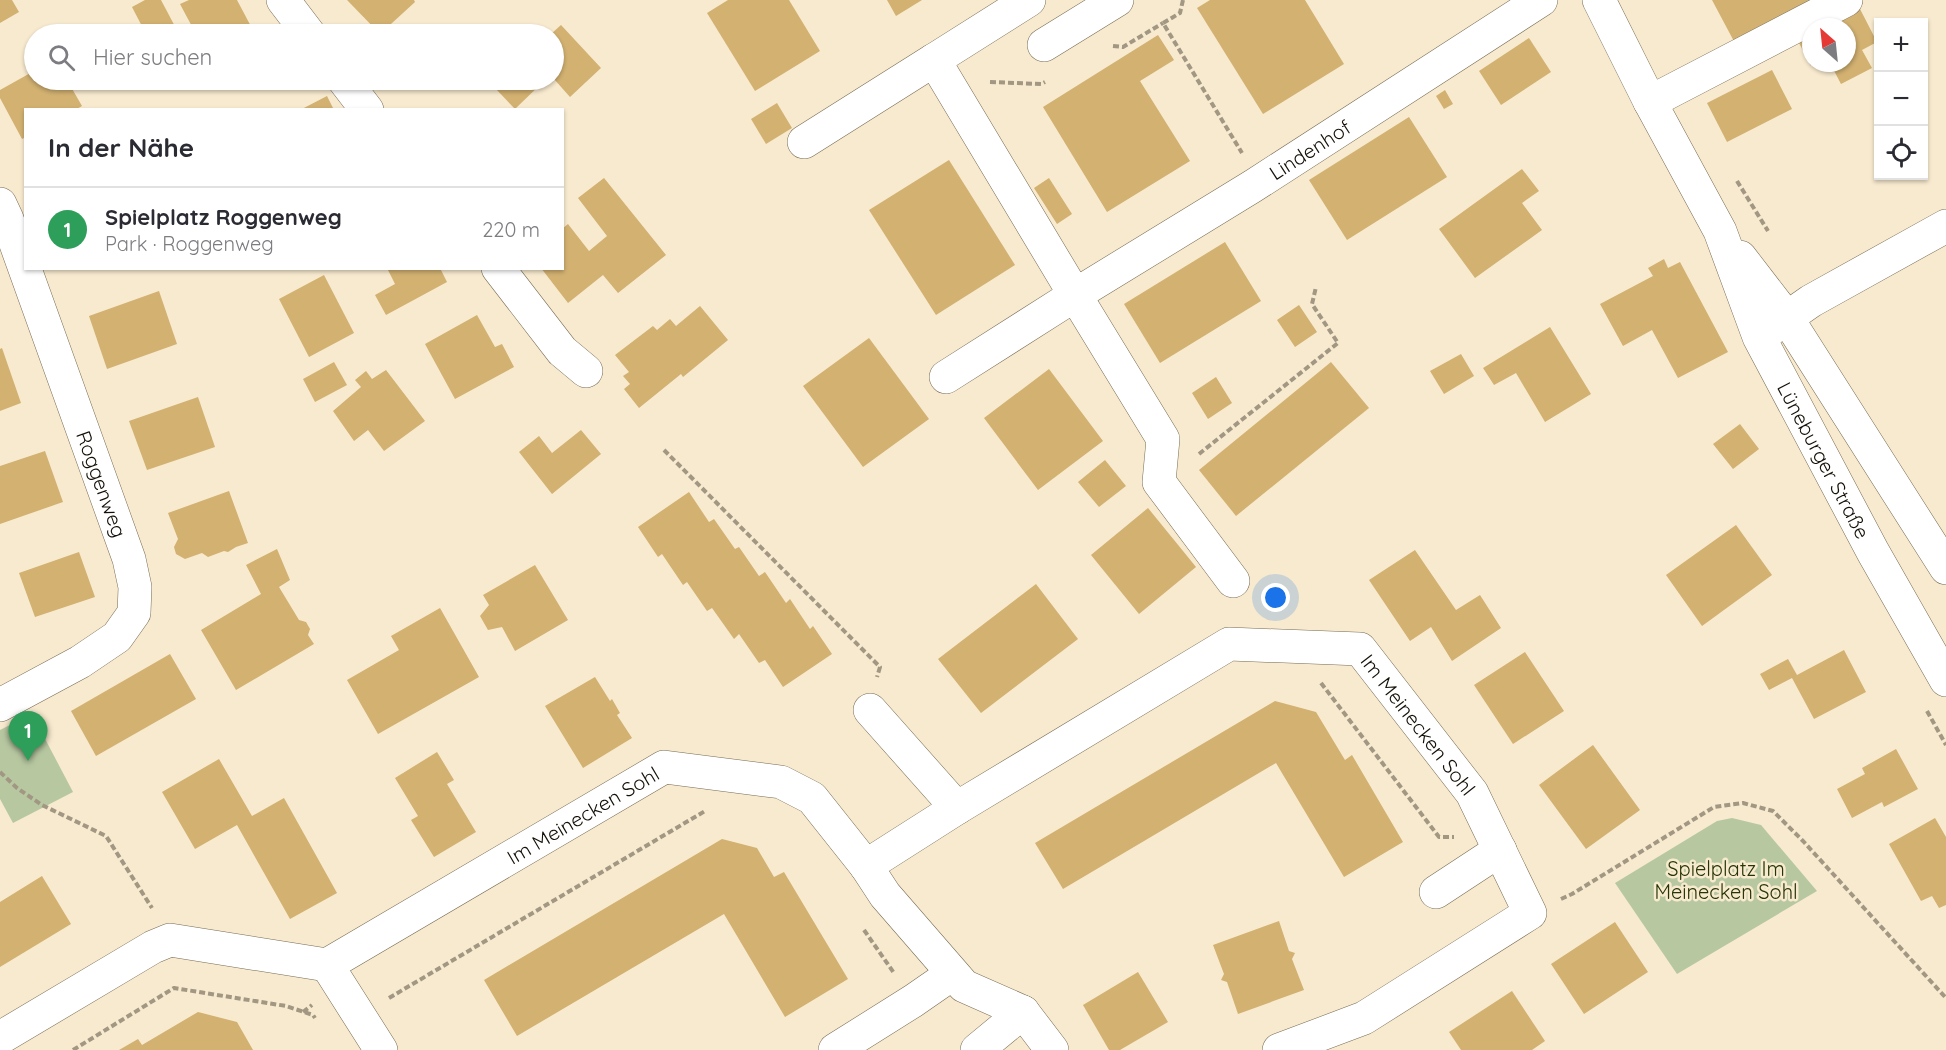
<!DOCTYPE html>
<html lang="de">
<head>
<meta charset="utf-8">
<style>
  body { margin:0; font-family:Quicksand,sans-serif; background:#f2f2f3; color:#2b2b33 }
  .controls { position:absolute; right:18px; top:18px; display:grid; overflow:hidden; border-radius:0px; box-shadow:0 2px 4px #0004 }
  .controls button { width:54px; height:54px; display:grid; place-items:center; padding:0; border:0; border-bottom:2px solid #e1e1e2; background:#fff; color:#2b2b33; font:30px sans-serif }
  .compass { position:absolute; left:1802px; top:18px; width:54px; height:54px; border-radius:50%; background:#fff; box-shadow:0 2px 4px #0004; rotate:333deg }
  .you { position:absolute; left:1276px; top:598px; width:21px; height:21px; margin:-15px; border:4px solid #fff; border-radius:50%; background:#1a73e8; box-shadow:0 0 0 9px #1a73e833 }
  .badge { display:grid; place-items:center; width:39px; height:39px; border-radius:50%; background:#348c61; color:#fff; font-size:20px; font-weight:700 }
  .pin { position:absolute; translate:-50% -50px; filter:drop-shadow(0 2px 3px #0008) }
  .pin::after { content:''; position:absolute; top:32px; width:21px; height:18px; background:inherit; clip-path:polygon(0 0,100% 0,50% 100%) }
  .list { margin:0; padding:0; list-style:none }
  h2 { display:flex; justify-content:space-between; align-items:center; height:78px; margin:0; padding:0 24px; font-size:26px }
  h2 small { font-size:20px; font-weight:400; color:#7c7c81 }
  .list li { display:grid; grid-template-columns:39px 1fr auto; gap:18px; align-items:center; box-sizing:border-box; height:84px; padding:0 24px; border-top:2px solid #e1e1e2 }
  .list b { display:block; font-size:22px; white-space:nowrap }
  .list p { margin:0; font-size:20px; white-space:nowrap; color:#7c7c81 }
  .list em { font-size:20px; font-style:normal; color:#7c7c81 }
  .icon { flex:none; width:33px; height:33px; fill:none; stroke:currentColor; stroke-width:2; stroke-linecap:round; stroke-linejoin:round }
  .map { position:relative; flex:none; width:1946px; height:1050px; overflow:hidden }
  .search { position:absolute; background:#fff; box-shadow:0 2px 4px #0004; left:24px; top:24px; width:540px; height:66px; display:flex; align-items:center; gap:15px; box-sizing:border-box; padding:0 21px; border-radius:33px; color:#7c7c81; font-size:22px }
  .panel { position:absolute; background:#fff; box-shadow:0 2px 4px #0004; left:24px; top:108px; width:540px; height:162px; border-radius:0px }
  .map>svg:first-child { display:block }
  .green { fill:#b7c8a1 }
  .building { fill:#d2b171 }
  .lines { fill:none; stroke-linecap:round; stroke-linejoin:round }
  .minor-casing { stroke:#776b53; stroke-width:34 }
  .path { stroke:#a29783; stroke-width:4; stroke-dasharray:6 3; stroke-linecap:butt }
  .minor { stroke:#fff; stroke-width:33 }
  .labels { text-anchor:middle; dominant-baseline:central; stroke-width:5; stroke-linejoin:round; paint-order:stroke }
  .street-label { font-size:20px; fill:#141007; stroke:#f8eacf }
  .park-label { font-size:20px; fill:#253504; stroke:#f8eacf }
</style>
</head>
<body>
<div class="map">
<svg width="1946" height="1050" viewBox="0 0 1946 1050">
  <rect width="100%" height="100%" fill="#f8eacf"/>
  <g class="green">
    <path d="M 32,714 L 73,792 L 13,823 L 0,799 L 0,730 Z"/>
    <path d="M 1732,818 L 1761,825 L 1817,891 L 1677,974 L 1615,883 L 1717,821 Z"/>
  </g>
  <g class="building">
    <path d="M 0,0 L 12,0 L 19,12 L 0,23 Z"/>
    <path d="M 145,0 L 161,0 L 179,34 L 146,34 L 132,7 Z"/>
    <path d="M 189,0 L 237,0 L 255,34 L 196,34 L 180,4 Z"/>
    <path d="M 347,0 L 414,0 L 415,2 L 380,34 Z"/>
    <path d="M 728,0 L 789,0 L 820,51 L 755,91 L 707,13 Z"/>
    <path d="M 887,0 L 922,0 L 896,16 Z"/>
    <path d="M 1210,0 L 1305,0 L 1344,64 L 1263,114 L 1197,8 Z"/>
    <path d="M 1712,0 L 1826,0 L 1737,47 Z"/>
    <path d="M 1860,9 L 1877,42 L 1862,50 L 1872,68 L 1841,84 L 1830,63 L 1847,63 L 1847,27 L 1825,27 Z"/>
    <path d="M 561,25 L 601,68 L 570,97 L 554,79 L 554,34 L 551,34 Z"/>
    <path d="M 1811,34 L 1811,66 L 1798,41 Z"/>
    <path d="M 1158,35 L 1174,60 L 1140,81 L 1190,161 L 1107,212 L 1043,107 Z"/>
    <path d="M 1529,38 L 1551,72 L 1501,105 L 1479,71 Z"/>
    <path d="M 1772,70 L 1792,109 L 1727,142 L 1707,103 Z"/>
    <path d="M 34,71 L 34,80 L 67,80 L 82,106 L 75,110 L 26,110 L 26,137 L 22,139 L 0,98 L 0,90 Z"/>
    <path d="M 503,80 L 545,80 L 515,109 L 495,88 Z"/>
    <path d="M 1445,90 L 1453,104 L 1444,109 L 1436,96 Z"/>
    <path d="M 327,96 L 334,110 L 300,110 Z"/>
    <path d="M 777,103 L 792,128 L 766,144 L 751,119 Z"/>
    <path d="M 1409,117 L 1447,177 L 1347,240 L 1309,180 Z"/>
    <path d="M 949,160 L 1015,265 L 936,315 L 869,210 Z"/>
    <path d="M 1522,169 L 1539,191 L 1522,203 L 1542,230 L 1475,278 L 1439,229 Z"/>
    <path d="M 604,178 L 666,255 L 618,293 L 603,275 L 568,303 L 541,268 L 562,268 L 562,229 L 568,224 L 589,251 L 607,236 L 578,198 Z"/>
    <path d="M 1049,178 L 1072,214 L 1057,224 L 1034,188 Z"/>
    <path d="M 1225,242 L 1261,301 L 1160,363 L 1124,304 Z"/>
    <path d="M 1664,259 L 1668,268 L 1680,262 L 1728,352 L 1678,378 L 1652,330 L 1623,346 L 1600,304 L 1653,276 L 1648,268 Z"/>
    <path d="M 387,268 L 440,268 L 447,282 L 386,315 L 375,295 L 395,284 Z"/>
    <path d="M 324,275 L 354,333 L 309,357 L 279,299 Z"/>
    <path d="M 159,291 L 177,344 L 107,369 L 89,316 Z"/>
    <path d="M 1299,305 L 1317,332 L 1295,347 L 1277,320 Z"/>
    <path d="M 700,306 L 728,340 L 683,377 L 681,374 L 639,408 L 624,389 L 630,384 L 623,376 L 629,372 L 615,355 L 653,326 L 657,330 L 670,319 L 676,326 Z"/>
    <path d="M 477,315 L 495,347 L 502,344 L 514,367 L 455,399 L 425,344 Z"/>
    <path d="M 1550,327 L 1591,394 L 1545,422 L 1516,373 L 1494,385 L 1483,368 Z"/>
    <path d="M 869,338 L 929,419 L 863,467 L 803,386 Z"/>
    <path d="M 2,348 L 21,403 L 0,411 L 0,349 Z"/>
    <path d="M 1461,354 L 1474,376 L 1444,394 L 1430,371 Z"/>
    <path d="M 334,362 L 347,385 L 315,402 L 303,379 Z"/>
    <path d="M 1331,362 L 1369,408 L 1236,516 L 1199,470 Z"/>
    <path d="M 1049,369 L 1103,441 L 1038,490 L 984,418 Z"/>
    <path d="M 386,370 L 425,421 L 384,451 L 368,430 L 354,441 L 333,411 L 361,387 L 355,380 L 366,371 L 372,379 Z"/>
    <path d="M 1216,377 L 1232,403 L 1208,419 L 1192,393 Z"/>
    <path d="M 198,397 L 215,447 L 147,470 L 129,421 Z"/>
    <path d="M 1740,424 L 1759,449 L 1733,469 L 1713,444 Z"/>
    <path d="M 581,430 L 601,454 L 552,494 L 519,452 L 539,436 L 552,453 Z"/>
    <path d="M 45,451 L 63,502 L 0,524 L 0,466 Z"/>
    <path d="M 1105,460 L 1126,486 L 1099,507 L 1078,482 Z"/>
    <path d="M 229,491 L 248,543 L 236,547 L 228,552 L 224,551 L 208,557 L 202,553 L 185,559 L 176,554 L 174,547 L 178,539 L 168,513 Z"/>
    <path d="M 689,492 L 709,522 L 714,519 L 735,549 L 739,547 L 759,576 L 765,572 L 786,603 L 790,599 L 810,629 L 813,626 L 832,654 L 783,687 L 765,660 L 759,663 L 739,634 L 734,639 L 712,608 L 707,611 L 687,582 L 683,585 L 662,554 L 658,557 L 638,527 Z"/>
    <path d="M 1148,508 L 1196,567 L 1139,614 L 1091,555 Z"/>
    <path d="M 1736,525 L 1772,575 L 1702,626 L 1666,575 Z"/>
    <path d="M 277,549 L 290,580 L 279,587 L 299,620 L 306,622 L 310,629 L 308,635 L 314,644 L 236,690 L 201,630 L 261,594 L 246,565 Z"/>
    <path d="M 1415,550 L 1456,610 L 1480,595 L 1501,628 L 1452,661 L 1431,627 L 1410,641 L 1369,580 Z"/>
    <path d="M 79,552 L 95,597 L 35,617 L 19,573 Z"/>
    <path d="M 535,565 L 568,620 L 515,651 L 502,627 L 488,630 L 480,616 L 489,605 L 483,595 Z"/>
    <path d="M 1036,584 L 1078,639 L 981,713 L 938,659 Z"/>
    <path d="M 440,608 L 479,677 L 378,734 L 347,680 L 399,650 L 391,636 Z"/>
    <path d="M 1844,650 L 1866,692 L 1814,719 L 1792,678 L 1769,690 L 1760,674 L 1788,659 L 1797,675 Z"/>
    <path d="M 1525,652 L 1564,711 L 1513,744 L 1474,685 Z"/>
    <path d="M 170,654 L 196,699 L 96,756 L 71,711 Z"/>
    <path d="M 595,677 L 610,701 L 612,699 L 620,713 L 617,715 L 632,738 L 583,768 L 545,706 Z"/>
    <path d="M 1275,701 L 1316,712 L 1345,760 L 1352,755 L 1403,842 L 1344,877 L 1276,763 L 1063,889 L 1035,843 Z"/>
    <path d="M 1593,745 L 1640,810 L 1586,849 L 1539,785 Z"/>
    <path d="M 1896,749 L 1918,789 L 1884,807 L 1882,802 L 1852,818 L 1837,789 L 1865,774 L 1862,768 Z"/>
    <path d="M 437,752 L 454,780 L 447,784 L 476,832 L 434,857 L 411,820 L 418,816 L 395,778 Z"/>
    <path d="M 219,759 L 252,816 L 284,798 L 337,893 L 290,919 L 237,825 L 195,849 L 162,792 Z"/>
    <path d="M 1935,818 L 1946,837 L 1946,905 L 1939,908 L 1932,896 L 1921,901 L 1889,844 Z"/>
    <path d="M 722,839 L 757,848 L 774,877 L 784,872 L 848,979 L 785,1017 L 724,914 L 517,1036 L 484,980 Z"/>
    <path d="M 42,876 L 71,924 L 0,967 L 0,902 Z"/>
    <path d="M 1279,921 L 1289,951 L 1295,953 L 1292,959 L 1304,990 L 1238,1014 L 1227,982 L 1221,980 L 1224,974 L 1213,945 Z"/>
    <path d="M 1615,922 L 1648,972 L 1584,1014 L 1551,964 Z"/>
    <path d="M 1138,972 L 1168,1022 L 1120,1050 L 1109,1050 L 1083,1005 Z"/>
    <path d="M 1512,991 L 1545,1041 L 1532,1050 L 1461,1050 L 1449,1032 Z"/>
    <path d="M 198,1012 L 237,1022 L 253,1050 L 119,1050 L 138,1039 L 142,1045 Z"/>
  </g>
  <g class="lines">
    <defs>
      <g id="minor">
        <path d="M 283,0 L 309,34"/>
        <path id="s1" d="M 1599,0 L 1650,102 L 1720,231 L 1759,337 L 1873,552 L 1946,680"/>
        <path d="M 1044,45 L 1117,0"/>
        <path d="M 934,60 L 1029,0"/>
        <path d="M 344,80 L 367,110"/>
        <path d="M 1650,102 L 1846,0"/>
        <path id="s2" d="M 804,142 L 934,60 L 1075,295 L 1253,186 L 1541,0"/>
        <path id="s3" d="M 0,204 L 7,219 L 129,559 L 135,587 L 134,613 L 117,637 L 80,662 L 0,705"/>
        <path d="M 1740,257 L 1787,318 L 1946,568"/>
        <path d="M 498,268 L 562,351 L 586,371"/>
        <path d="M 1768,331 L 1811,301 L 1946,226"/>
        <path d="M 946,377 L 1075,295 L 1163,439 L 1159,482 L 1233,581"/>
        <path d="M 870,710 L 957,808"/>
        <path d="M 866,866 L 885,895 L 964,986 L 1023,1012"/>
        <path d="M 1436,892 L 1500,850"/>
        <path d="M 327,965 L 381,1050"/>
        <path id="s4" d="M 0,1038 L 153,947 L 170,940 L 327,965 L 664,767 L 781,782 L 812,798 L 866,866 L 957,808 L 1229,644 L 1360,649 L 1472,793 L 1530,913 L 1364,1018 L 1279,1050"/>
        <path d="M 835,1050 L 913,1001 L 952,974"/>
        <path d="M 977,1050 L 1023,1012 L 1052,1050"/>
      </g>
    </defs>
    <use href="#minor" class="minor-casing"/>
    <g class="path">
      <path d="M 1183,0 L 1180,13 L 1163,23 L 1242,153"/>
      <path d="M 1113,46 L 1123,47 L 1163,23"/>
      <path d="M 990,82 L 1041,84 L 1045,82"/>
      <path d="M 1737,181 L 1768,231"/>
      <path d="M 664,450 L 880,667 L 877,677"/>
      <path d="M 1199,454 L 1338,343 L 1312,304 L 1316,287"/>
      <path d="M 1321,683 L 1439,837 L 1454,837"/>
      <path d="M 1927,711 L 1946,745"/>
      <path d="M 0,772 L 17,788 L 42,805 L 106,836 L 152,908"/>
      <path d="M 1561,899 L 1572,894 L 1714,807 L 1743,803 L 1773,811 L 1803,841 L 1946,998"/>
      <path d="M 864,930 L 894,973"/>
      <path d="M 389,998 L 705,811"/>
      <path d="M 303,1012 L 312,1005"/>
      <path d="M 73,1050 L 174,988 L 286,1006 L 313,1015 L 315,1018"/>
    </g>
    <use href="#minor" class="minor"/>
  </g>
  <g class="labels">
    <g class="street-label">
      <text stroke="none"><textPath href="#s2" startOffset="704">Lindenhof</textPath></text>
      <text stroke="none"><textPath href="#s1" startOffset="513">Lüneburger Straße</textPath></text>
      <text stroke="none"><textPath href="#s3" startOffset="298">Roggenweg</textPath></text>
      <text stroke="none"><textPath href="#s4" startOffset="1638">Im Meinecken Sohl</textPath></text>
      <text stroke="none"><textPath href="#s4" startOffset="652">Im Meinecken Sohl</textPath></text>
    </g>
    <g class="park-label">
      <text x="1726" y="868">Spielplatz Im<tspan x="1726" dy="23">Meinecken Sohl</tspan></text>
    </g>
  </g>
</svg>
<div class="controls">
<button>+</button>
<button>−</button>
<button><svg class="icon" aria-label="locate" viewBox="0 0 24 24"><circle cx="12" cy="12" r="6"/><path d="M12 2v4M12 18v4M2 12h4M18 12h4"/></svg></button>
</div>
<svg class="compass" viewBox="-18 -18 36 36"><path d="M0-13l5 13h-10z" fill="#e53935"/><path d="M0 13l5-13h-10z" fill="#7c7c81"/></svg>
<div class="you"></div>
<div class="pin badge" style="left:28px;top:761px;background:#2e9e5b">1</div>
<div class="search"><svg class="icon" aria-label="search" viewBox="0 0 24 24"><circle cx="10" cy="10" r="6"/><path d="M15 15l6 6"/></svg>Hier suchen</div>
<section class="panel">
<h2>In der Nähe<small></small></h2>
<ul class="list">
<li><span class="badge" style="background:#2e9e5b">1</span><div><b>Spielplatz Roggenweg</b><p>Park · Roggenweg</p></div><em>220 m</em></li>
</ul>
</section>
</div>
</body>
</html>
